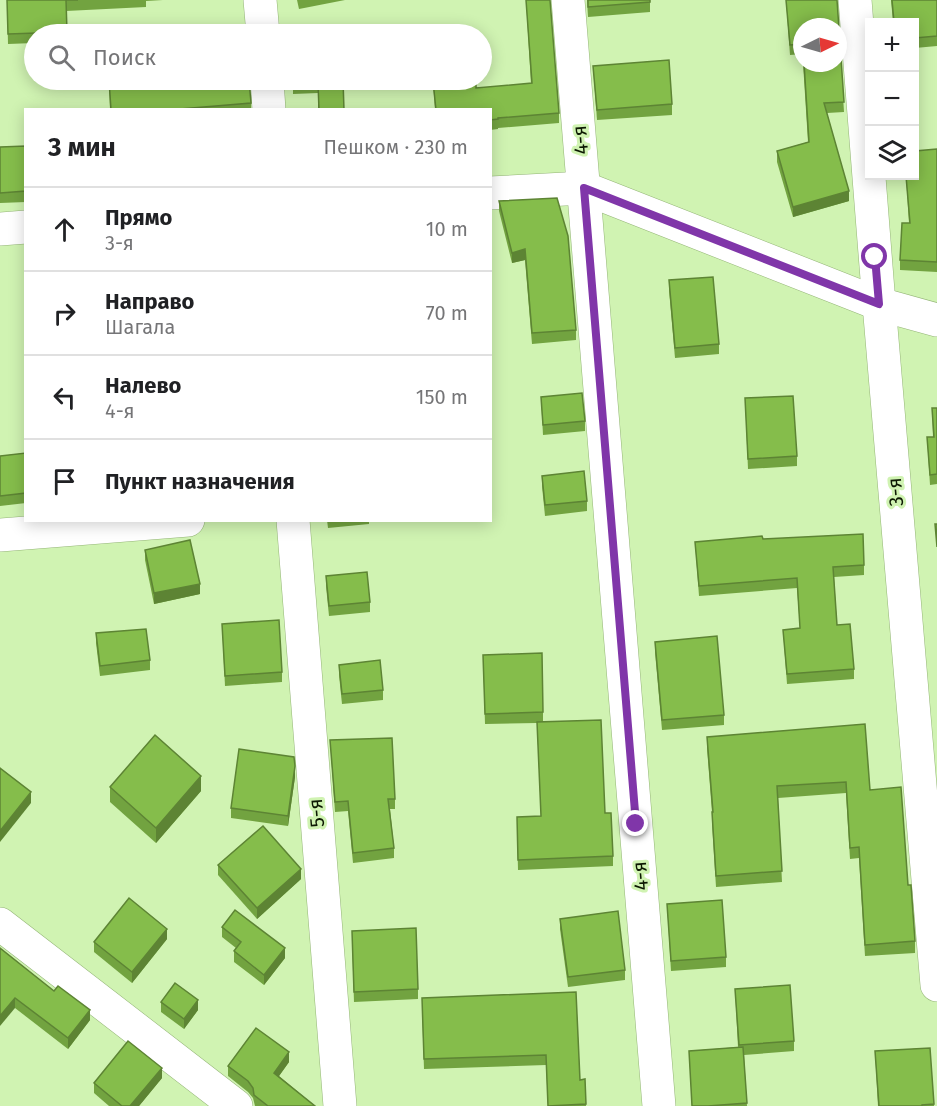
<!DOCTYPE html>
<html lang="ru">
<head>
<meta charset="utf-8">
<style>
  body { margin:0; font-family:"Fira Sans",sans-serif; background:#f6f6f6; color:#202124 }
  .controls { position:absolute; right:18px; top:18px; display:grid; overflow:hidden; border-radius:0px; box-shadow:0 3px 15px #0003 }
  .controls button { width:54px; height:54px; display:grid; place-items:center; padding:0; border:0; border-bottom:2px solid #e0e0e0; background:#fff; color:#202124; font:30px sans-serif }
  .compass { position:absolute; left:793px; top:18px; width:54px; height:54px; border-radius:50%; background:#fff; box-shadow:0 3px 15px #0003; rotate:85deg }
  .stop { position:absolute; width:18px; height:18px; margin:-14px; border:4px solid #8036a9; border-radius:50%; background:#fff }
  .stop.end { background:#8036a9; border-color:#fff; box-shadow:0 2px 6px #0008 }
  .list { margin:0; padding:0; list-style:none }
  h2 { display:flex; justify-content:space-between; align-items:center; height:78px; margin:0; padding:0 24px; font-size:26px }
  h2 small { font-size:20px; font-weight:400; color:#757577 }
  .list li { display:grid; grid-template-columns:39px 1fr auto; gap:18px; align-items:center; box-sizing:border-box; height:84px; padding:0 24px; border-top:2px solid #e0e0e0 }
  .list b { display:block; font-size:22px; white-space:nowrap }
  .list p { margin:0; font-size:20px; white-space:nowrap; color:#757577 }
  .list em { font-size:20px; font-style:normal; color:#757577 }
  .icon { flex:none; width:33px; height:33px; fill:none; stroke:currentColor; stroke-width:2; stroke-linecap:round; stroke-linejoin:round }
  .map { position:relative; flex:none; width:937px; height:1106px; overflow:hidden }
  .search { position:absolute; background:#fff; box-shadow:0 3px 15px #0003; left:24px; top:24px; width:468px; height:66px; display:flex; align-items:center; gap:15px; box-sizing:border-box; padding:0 21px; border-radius:33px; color:#757577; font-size:22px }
  .panel { position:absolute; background:#fff; box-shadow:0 3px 15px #0003; left:24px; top:108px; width:468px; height:414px; border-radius:0px }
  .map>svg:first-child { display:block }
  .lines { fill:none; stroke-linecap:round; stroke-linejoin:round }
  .minor-casing { stroke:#94b577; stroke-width:34 }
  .minor { stroke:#fff; stroke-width:33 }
  .wall { fill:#72a340 }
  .shaded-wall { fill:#5d8434 }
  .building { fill:#85bd4b; stroke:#5d8434; stroke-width:1.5 }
  .route { stroke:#8036a9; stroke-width:8 }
  .labels { text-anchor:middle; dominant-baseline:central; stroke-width:6; stroke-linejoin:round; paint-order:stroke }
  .street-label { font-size:20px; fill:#0c1802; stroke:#d0f3b2 }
</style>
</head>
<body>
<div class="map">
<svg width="937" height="1106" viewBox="0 0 937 1106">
  <rect width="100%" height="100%" fill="#d0f3b2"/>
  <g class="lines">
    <defs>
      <g id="minor">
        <path d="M 260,0 L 263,34"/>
        <path d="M 568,0 L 659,1106"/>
        <path d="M 855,0 L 879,304 L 937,985"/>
        <path d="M 267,80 L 269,110"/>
        <path d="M 490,193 L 584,188 L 879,304 L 937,320"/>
        <path d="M 0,229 L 26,227"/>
        <path d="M 293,520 L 340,1106"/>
        <path d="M 0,535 L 188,520"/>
        <path d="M 0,924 L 236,1106"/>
      </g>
    </defs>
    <use href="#minor" class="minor-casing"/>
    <use href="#minor" class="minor"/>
  </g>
  <g class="wall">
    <path d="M 7,0 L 163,0 L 146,1 L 146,7 L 66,11 L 67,34 L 34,34 L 34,43 L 8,44 Z"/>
    <path d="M 297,0 L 345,0 L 299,9 Z"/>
    <path d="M 526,0 L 559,113 L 559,123 L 498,128 L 498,129 L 490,130 L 490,110 L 435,110 L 433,81 L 476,88 L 531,84 Z"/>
    <path d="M 587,0 L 650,0 L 650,12 L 588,17 Z"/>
    <path d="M 786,0 L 837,0 L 844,112 L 827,113 L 849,201 L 793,217 L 777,162 L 777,151 L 808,142 L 803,63 L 838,63 L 802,27 L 802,54 L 790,55 Z"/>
    <path d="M 891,0 L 937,0 L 937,46 L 915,48 L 915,22 L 893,22 Z"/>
    <path d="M 593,66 L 672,104 L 672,115 L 597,120 Z"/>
    <path d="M 109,80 L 251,103 L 251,110 L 110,110 Z"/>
    <path d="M 293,80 L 343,80 L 344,110 L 318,110 L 318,93 L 293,94 Z"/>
    <path d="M 26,146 L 26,202 L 0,203 L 0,147 Z"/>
    <path d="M 937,149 L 937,272 L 900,270 L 900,260 L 909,223 L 906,176 L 915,176 Z"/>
    <path d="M 499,201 L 576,330 L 576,340 L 532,344 L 525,260 L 512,263 L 499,211 Z"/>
    <path d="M 669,280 L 719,344 L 719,354 L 675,358 L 669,290 Z"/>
    <path d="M 541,397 L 585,421 L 585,431 L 543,435 Z"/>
    <path d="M 745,398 L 797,456 L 797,466 L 748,469 Z"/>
    <path d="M 932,408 L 937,408 L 937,484 L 930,485 L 927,437 L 933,437 Z"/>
    <path d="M 26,453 L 26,503 L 0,506 L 0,456 Z"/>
    <path d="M 542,476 L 587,501 L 587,511 L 545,516 L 542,486 Z"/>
    <path d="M 327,520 L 369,520 L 369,524 L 328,528 Z"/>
    <path d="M 763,539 L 864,565 L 864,575 L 834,577 L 837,625 L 854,669 L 854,679 L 787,684 L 783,630 L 800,628 L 797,588 L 699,596 L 695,542 Z"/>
    <path d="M 145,550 L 200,594 L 154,604 L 145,560 Z"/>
    <path d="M 326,576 L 370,602 L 370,612 L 329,616 L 326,586 Z"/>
    <path d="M 222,624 L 282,672 L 282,682 L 225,686 Z"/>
    <path d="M 96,633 L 150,660 L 150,670 L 100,676 L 96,643 Z"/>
    <path d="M 655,642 L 724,715 L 724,725 L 662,730 L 655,652 Z"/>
    <path d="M 483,655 L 543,712 L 543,722 L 605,813 L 613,856 L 613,866 L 518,870 L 517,827 L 541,816 L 537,723 L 485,724 Z"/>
    <path d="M 339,665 L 383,690 L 383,700 L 342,704 L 339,675 Z"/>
    <path d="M 707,737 L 870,790 L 908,885 L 915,941 L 915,953 L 865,956 L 859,858 L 850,859 L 846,793 L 778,798 L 782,882 L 716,887 L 712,823 L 712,812 L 707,748 Z"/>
    <path d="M 330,740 L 395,799 L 395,809 L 390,809 L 394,848 L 394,858 L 353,863 L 348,811 L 335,812 Z"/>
    <path d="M 295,777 L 288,826 L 231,818 L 231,808 Z"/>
    <path d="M 110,787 L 201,791 L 156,843 L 110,802 Z"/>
    <path d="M 218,865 L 301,879 L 257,919 L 218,875 Z"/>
    <path d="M 667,904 L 726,957 L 726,967 L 671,971 Z"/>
    <path d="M 560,919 L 625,970 L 625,980 L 568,987 L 560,929 Z"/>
    <path d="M 222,927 L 285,958 L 264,985 L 234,962 L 234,951 L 236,948 L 222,937 Z"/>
    <path d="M 167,939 L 132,983 L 94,952 L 94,942 Z"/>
    <path d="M 352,941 L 418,989 L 418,999 L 354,1002 Z"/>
    <path d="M 0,948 L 90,1020 L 68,1049 L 15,1008 Z"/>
    <path d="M 735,989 L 794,1041 L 794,1051 L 744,1055 L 747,1106 L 692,1106 L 689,1051 L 738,1047 Z"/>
    <path d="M 576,992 L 580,1080 L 585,1079 L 586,1106 L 548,1106 L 546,1065 L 424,1069 L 422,1008 Z"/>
    <path d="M 161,1002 L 198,1010 L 184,1029 L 161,1012 Z"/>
    <path d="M 930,1048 L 934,1106 L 878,1106 L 875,1051 Z"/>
    <path d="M 289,1062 L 279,1076 L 315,1106 L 255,1106 L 253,1098 L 248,1092 L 228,1076 L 228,1066 Z"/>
    <path d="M 162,1078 L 139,1106 L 109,1106 L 94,1093 L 94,1083 Z"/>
  </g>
  <g class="shaded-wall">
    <path d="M 849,191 L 849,201 L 793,217 L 793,207 Z"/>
    <path d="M 525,249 L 525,260 L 512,263 L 512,253 Z"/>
    <path d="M 200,584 L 200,594 L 154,604 L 154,593 Z"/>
    <path d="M 295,766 L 295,777 L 288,826 L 288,816 Z"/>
    <path d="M 201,776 L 201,791 L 156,843 L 156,828 Z"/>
    <path d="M 31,792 L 31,803 L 0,842 L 0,831 Z"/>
    <path d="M 301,869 L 301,879 L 257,919 L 257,908 Z"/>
    <path d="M 167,929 L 167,939 L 132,983 L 132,972 Z"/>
    <path d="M 285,948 L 285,958 L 264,985 L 264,975 Z"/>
    <path d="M 15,998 L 15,1008 L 0,1026 L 0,1016 Z"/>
    <path d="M 198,1000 L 198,1010 L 184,1029 L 184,1019 Z"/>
    <path d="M 90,1010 L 90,1020 L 68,1049 L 68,1038 Z"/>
    <path d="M 289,1052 L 289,1062 L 274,1083 L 274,1073 Z"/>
    <path d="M 162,1068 L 162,1078 L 139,1106 L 130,1106 Z"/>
  </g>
  <g class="building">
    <path d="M 7,0 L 78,0 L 66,0 L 67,32 L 8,34 Z"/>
    <path d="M 526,0 L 550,0 L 559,113 L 498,118 L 498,119 L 490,120 L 490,110 L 436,110 L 433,81 L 445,80 L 476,80 L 476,88 L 532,83 Z"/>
    <path d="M 588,0 L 650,0 L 650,2 L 588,7 Z"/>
    <path d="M 786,0 L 837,0 L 844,102 L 824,103 L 849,191 L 793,207 L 777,151 L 809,142 L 804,63 L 838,63 L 838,27 L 802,27 L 802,44 L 790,45 Z"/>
    <path d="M 892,0 L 937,0 L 937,36 L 915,38 L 915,22 L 894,22 Z"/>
    <path d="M 669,60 L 672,104 L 597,110 L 593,66 Z"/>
    <path d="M 109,80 L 249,80 L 251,103 L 168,110 L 111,110 Z"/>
    <path d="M 293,80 L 343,80 L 344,110 L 319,110 L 318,83 L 293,84 Z"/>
    <path d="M 26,146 L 26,191 L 0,193 L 0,147 Z"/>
    <path d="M 937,149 L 937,262 L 900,260 L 902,223 L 910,223 L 906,176 L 915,176 L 915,151 Z"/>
    <path d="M 557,198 L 568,236 L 576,330 L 532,333 L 525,249 L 512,253 L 499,201 Z"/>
    <path d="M 713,277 L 719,344 L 675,348 L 669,280 Z"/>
    <path d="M 582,393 L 585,421 L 543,425 L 541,397 Z"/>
    <path d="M 793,396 L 797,456 L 748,459 L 745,398 Z"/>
    <path d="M 932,408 L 937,408 L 937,474 L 930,475 L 927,437 L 934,437 Z"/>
    <path d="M 26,453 L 26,493 L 0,496 L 0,456 Z"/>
    <path d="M 584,471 L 587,501 L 545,505 L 542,476 Z"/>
    <path d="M 935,524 L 937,524 L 937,547 Z"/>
    <path d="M 863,534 L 864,565 L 833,567 L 837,625 L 850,624 L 854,669 L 787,674 L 783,630 L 800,628 L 797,578 L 699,586 L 695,542 L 762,536 L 763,539 Z"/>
    <path d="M 190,540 L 200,584 L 154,593 L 145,550 Z"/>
    <path d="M 367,572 L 370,602 L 329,606 L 326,576 Z"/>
    <path d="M 279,620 L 282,672 L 225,676 L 222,624 Z"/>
    <path d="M 146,629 L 150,660 L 100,666 L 96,633 Z"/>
    <path d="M 717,636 L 724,715 L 662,720 L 655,642 Z"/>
    <path d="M 542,653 L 543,712 L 485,714 L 483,655 Z"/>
    <path d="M 380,660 L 383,690 L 342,694 L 339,665 Z"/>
    <path d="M 601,720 L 605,813 L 611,813 L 613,856 L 518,860 L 517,817 L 541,816 L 537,722 Z"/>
    <path d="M 865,724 L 870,790 L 901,787 L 908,885 L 911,885 L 915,941 L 865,945 L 859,847 L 850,848 L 846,782 L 777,786 L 782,871 L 716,876 L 712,812 L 713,812 L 707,737 Z"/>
    <path d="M 155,735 L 201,776 L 156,828 L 110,787 Z"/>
    <path d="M 392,738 L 395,799 L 388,799 L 394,848 L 353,853 L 348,801 L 335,802 L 330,740 Z"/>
    <path d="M 239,749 L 294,757 L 295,766 L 288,816 L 231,808 Z"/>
    <path d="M 0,768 L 31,792 L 0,831 Z"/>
    <path d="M 263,826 L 301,869 L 257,908 L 218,865 Z"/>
    <path d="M 129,898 L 167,929 L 132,972 L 94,942 Z"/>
    <path d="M 722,900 L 726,957 L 671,961 L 667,904 Z"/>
    <path d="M 235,910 L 285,948 L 264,975 L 234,951 L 241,942 L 222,927 Z"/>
    <path d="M 618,911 L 625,970 L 568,977 L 560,919 Z"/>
    <path d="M 416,928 L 418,989 L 354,992 L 352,931 Z"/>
    <path d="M 0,948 L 54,991 L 58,986 L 90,1010 L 68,1038 L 15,998 L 0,1016 Z"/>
    <path d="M 175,983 L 198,1000 L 184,1019 L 161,1002 Z"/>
    <path d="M 790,985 L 794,1041 L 739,1045 L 735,989 Z"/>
    <path d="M 576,992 L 580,1080 L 585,1079 L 586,1104 L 548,1106 L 546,1055 L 424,1059 L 422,998 Z"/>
    <path d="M 256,1028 L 289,1052 L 274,1073 L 315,1106 L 268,1106 L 254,1095 L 253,1088 L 248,1081 L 228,1066 Z"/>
    <path d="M 128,1041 L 162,1068 L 130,1106 L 122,1106 L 94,1083 Z"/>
    <path d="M 743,1047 L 747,1103 L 708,1106 L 692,1106 L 689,1051 Z"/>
    <path d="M 930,1048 L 934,1104 L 922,1105 L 922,1106 L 879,1106 L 875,1051 Z"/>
  </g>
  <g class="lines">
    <path class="route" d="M 636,824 L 584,188 L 879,304 L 875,257"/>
  </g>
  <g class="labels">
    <g class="street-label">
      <text transform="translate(580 140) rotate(-95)">4-я</text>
      <text transform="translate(895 492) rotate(-95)">3-я</text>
      <text transform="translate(316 813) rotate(-95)">5-я</text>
      <text transform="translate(640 876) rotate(-95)">4-я</text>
    </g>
  </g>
</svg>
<div class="controls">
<button>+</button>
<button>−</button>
<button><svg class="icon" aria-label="layers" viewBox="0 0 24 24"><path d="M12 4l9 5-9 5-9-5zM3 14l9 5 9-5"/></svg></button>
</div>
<svg class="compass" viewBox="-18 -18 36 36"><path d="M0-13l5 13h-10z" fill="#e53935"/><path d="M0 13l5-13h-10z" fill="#757577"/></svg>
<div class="stop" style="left:875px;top:257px"></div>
<div class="stop end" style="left:636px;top:824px"></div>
<div class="search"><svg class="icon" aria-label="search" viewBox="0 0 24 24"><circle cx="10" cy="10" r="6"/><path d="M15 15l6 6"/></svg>Поиск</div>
<section class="panel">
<h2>3 мин<small>Пешком · 230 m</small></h2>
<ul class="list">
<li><svg class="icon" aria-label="ahead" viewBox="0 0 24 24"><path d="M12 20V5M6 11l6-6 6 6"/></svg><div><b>Прямо</b><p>3-я</p></div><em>10 m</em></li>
<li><svg class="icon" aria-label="right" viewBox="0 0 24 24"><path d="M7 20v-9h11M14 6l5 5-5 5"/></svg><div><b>Направо</b><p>Шагала</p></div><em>70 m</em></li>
<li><svg class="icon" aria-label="left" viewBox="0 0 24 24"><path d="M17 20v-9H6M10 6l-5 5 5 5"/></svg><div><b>Налево</b><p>4-я</p></div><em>150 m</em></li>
<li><svg class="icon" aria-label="arrive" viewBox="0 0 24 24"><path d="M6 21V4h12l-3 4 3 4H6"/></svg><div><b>Пункт назначения</b></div></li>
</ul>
</section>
</div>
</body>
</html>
